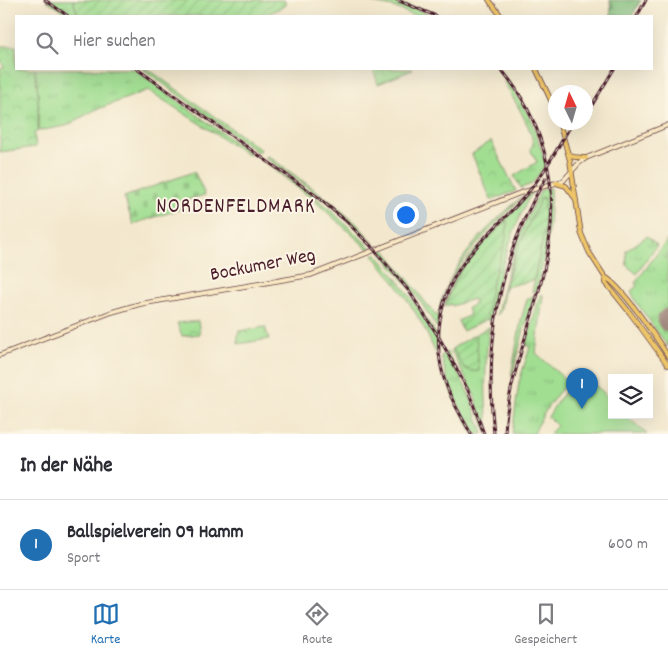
<!DOCTYPE html>
<html lang="de">
<head>
<meta charset="utf-8">
<style>
  body { margin:0; font-family:Dekko,sans-serif; background:#f2f2f3; color:#2b2b33 }
  .controls { position:absolute; right:15px; bottom:15px; display:grid; overflow:hidden; border-radius:0px; box-shadow:0 5px 20px #0002 }
  .controls button { width:45px; height:45px; display:grid; place-items:center; padding:0; border:0; border-bottom:1px solid #e1e1e2; background:#fff; color:#2b2b33; font:25px sans-serif }
  .compass { position:absolute; left:548px; top:85px; width:45px; height:45px; border-radius:50%; background:#fff; box-shadow:0 5px 20px #0002; rotate:355deg }
  .you { position:absolute; left:405px; top:214px; width:18px; height:18px; margin:-12px; border:4px solid #fff; border-radius:50%; background:#1a73e8; box-shadow:0 0 0 8px #1a73e833 }
  .badge { display:grid; place-items:center; width:32px; height:32px; border-radius:50%; background:#1f6fb2; color:#fff; font-size:16px; font-weight:700 }
  .pin { position:absolute; translate:-50% -41px; filter:drop-shadow(0 1px 2px #0008) }
  .pin::after { content:''; position:absolute; top:26px; width:18px; height:15px; background:inherit; clip-path:polygon(0 0,100% 0,50% 100%) }
  .list { margin:0; padding:0; list-style:none }
  h2 { display:flex; justify-content:space-between; align-items:center; height:65px; margin:0; padding:0 20px; font-size:21px }
  h2 small { font-size:16px; font-weight:400; color:#7c7c81 }
  .list li { display:grid; grid-template-columns:32px 1fr auto; gap:15px; align-items:center; box-sizing:border-box; height:90px; padding:0 20px; border-top:1px solid #e1e1e2 }
  .list b { display:block; font-size:19px; white-space:nowrap }
  .list p { margin:0; font-size:16px; white-space:nowrap; color:#7c7c81 }
  .list em { font-size:16px; font-style:normal; color:#7c7c81 }
  .icon { flex:none; width:28px; height:28px; fill:none; stroke:currentColor; stroke-width:2; stroke-linecap:round; stroke-linejoin:round }
  .map { position:relative; flex:none; width:668px; height:434px; overflow:hidden }
  .search { position:absolute; background:#fff; box-shadow:0 5px 20px #0002; left:15px; right:15px; top:15px; height:55px; display:flex; align-items:center; gap:12px; box-sizing:border-box; padding:0 18px; border-radius:0px; color:#7c7c81; font-size:19px }
  .sheet { height:155px; background:#fff }
  nav { display:flex; justify-content:space-around; align-items:center; box-sizing:border-box; height:70px; border-top:1px solid #e1e1e2; background:#fff; font-size:14px; color:#7c7c81 }
  nav a { display:grid; justify-items:center; gap:2px }
  nav .on { color:#1f6fb2 }
  .map>svg:first-child { display:block }
  .grass { fill:url(#grass-tufts); stroke:#767e5e }
  .forest { fill:url(#forest-firs); stroke:#656e54 }
  .cemetery { fill:url(#cemetery-stones); stroke:#767e5e }
  .park { fill:url(#park-crowns); stroke:#767e5e }
  .garden { fill:url(#garden-furrows); stroke:#767e5e }
  .pitch { fill:#a1de92; stroke:#767e5e }
  .lines { fill:none; stroke-linecap:round; stroke-linejoin:round }
  .runway { stroke:#9e847c; stroke-width:20 }
  .secondary-casing { stroke:#633d43; stroke-width:5.5 }
  .primary-casing { stroke:#633d43; stroke-width:5.5 }
  .secondary { stroke:#f8e8c3; stroke-width:4 }
  .primary { stroke:#edc569; stroke-width:4 }
  .rail-casing { stroke:#4a1f2b; stroke-width:3 }
  .rail { stroke:#fcf5e5; stroke-width:1; stroke-dasharray:4; stroke-linecap:butt }
  .labels { text-anchor:middle; dominant-baseline:central; stroke-width:4; stroke-linejoin:round; paint-order:stroke }
  .street-label { font-size:20px; fill:#4a1f2b; stroke:#fcf5e5 }
  .neighbourhood-label { font-size:21px; letter-spacing:1px; fill:#4a1f2b; stroke:#fcf5e5 }
</style>
</head>
<body>
<div class="map">
<svg width="668" height="434" viewBox="0 0 668 434">
  <defs>
    <pattern id="grass-tufts" width="24" height="20" patternUnits="userSpaceOnUse" patternTransform="scale(1.25)"><rect width="24" height="20" fill="#a1de92"/><path d="M3 7l-1-3M5 7V3M7 7l1-3M15 17l-1-3M17 17v-4M19 17l1-3" fill="none" stroke="#8cbe7e"/></pattern>
    <pattern id="forest-firs" width="22" height="20" patternUnits="userSpaceOnUse" patternTransform="scale(1.25)"><rect width="22" height="20" fill="#80bd7c"/><path d="M5 1l3.5 6h-7zM16 11l3.5 6h-7z" fill="#6b9966"/></pattern>
    <pattern id="cemetery-stones" width="16" height="16" patternUnits="userSpaceOnUse" patternTransform="scale(1.25)"><rect width="16" height="16" fill="#a1de92"/><path d="M2 7V4a2 2 0 0 1 4 0v3zM10 15v-3a2 2 0 0 1 4 0v3z" fill="#8cbe7e"/></pattern>
    <pattern id="park-crowns" width="20" height="18" patternUnits="userSpaceOnUse" patternTransform="scale(1.25)"><rect width="20" height="18" fill="#a1de92"/><path d="M2 6a3 3 0 1 1 6 0M12 15a3 3 0 1 1 6 0" fill="none" stroke="#8cbe7e"/></pattern>
    <pattern id="garden-furrows" width="10" height="10" patternUnits="userSpaceOnUse" patternTransform="scale(1.25)"><rect width="10" height="10" fill="#a1de92"/><path d="M-1 1l2-2M0 10L10 0M9 11l2-2" fill="none" stroke="#8cbe7e"/></pattern>
  </defs>
  <rect width="100%" height="100%" fill="#fcf5e5"/>
  <filter id="ink" filterUnits="userSpaceOnUse"><feTurbulence type="fractalNoise" baseFrequency=".02" numOctaves="2"/><feDisplacementMap in="SourceGraphic" scale="10" xChannelSelector="R" yChannelSelector="G"/><feConvolveMatrix kernelMatrix="1 2 1 2 8 2 1 2 1" color-interpolation-filters="sRGB"/></filter>
  <filter id="wash" filterUnits="userSpaceOnUse"><feTurbulence type="fractalNoise" baseFrequency=".0096" numOctaves="4" result="noise"/><feDisplacementMap in="SourceGraphic" scale="20" xChannelSelector="R" yChannelSelector="G"/><feGaussianBlur stdDeviation="1.12" result="paint"/><feColorMatrix in="noise" values="0 0 0 0 0 0 0 0 0 0 0 0 0 0 0 0 0 1.4 0 .05"/><feComposite in="paint" operator="in"/></filter>
  <g filter="url(#wash)">
    <rect width="100%" height="100%" fill="#f3e8cd"/>
    <g class="grass">
      <path d="M 46,0 L 73,0 L 78,16 L 70,16 Z"/>
      <path d="M 358,0 L 390,0 L 412,7 L 431,16 L 415,16 L 393,7 Z"/>
      <path d="M 35,69 L 134,69 L 251,154 L 248,155 L 148,90 L 93,111 L 66,126 L 38,131 L 38,93 Z"/>
      <path d="M 143,69 L 148,69 L 261,150 L 259,152 L 255,150 Z"/>
      <path d="M 508,81 L 532,121 L 546,164 L 532,184 L 521,188 L 514,176 L 537,162 L 530,149 C 532,146 533,146 533,142 C 531,126 512,97 504,82 Z"/>
      <path d="M 268,156 L 329,200 L 358,225 L 375,245 L 327,201 L 265,157 Z"/>
      <path d="M 263,161 L 302,187 L 324,204 L 371,248 L 368,249 L 315,201 Z"/>
      <path d="M 550,188 C 551,227 546,254 536,291 L 532,292 L 545,228 L 544,198 L 541,198 L 518,247 L 507,277 L 500,312 L 497,315 C 506,271 519,229 541,190 Z"/>
      <path d="M 530,192 L 532,192 C 510,233 498,275 490,320 L 488,321 L 487,319 L 488,300 L 506,220 C 491,237 473,251 461,271 C 453,282 450,295 444,307 C 447,298 449,289 453,281 C 472,246 505,222 530,192 Z"/>
      <path d="M 524,195 C 499,222 469,247 451,280 C 443,295 440,312 437,328 L 418,298 L 380,251 L 385,250 L 437,317 C 440,309 441,299 445,291 C 460,252 493,222 524,195 Z"/>
      <path d="M 647,236 L 657,245 L 637,274 L 627,266 L 626,251 Z"/>
      <path d="M 668,239 L 668,347 L 636,302 L 631,291 L 637,286 L 635,283 Z"/>
      <path d="M 376,253 L 399,281 L 433,329 L 437,336 L 438,351 L 435,352 C 421,316 398,285 373,255 Z"/>
      <path d="M 535,295 L 524,329 L 512,377 L 511,376 L 521,320 L 527,299 Z"/>
      <path d="M 540,295 L 543,295 L 536,353 L 568,382 C 553,398 542,414 534,434 L 512,434 L 519,382 L 530,347 L 526,345 Z"/>
      <path d="M 489,327 C 485,363 484,398 489,434 L 487,434 L 475,397 L 451,350 L 453,348 L 465,369 L 476,334 Z"/>
      <path d="M 447,352 L 470,396 L 483,434 L 473,434 L 449,386 L 441,356 Z"/>
    </g>
    <path class="forest" d="M 610,0 L 641,0 L 632,16 L 611,16 Z"/>
    <path class="cemetery" d="M 193,172 L 195,173 L 205,195 L 179,202 L 181,209 L 133,224 L 124,197 Z"/>
    <g class="park">
      <path d="M 0,46 L 16,46 L 16,69 L 35,69 L 38,93 L 38,131 L 34,133 L 36,147 L 0,152 L 0,68 L 4,67 L 0,59 Z"/>
      <path d="M 373,69 L 412,69 L 412,70 L 378,84 Z"/>
      <path d="M 491,141 L 516,191 L 491,200 L 472,154 Z"/>
      <path d="M 198,321 L 200,334 L 182,336 L 177,323 Z"/>
      <path d="M 265,327 L 269,339 L 238,344 L 238,334 L 239,331 Z"/>
    </g>
    <g class="garden">
      <path d="M 73,0 L 284,0 L 286,5 L 264,16 L 78,16 Z"/>
      <path d="M 541,198 L 544,198 L 545,228 L 534,280 L 505,287 L 518,247 Z"/>
      <path d="M 507,220 C 509,242 497,263 492,284 C 489,295 488,307 487,319 L 463,331 L 458,321 L 470,315 L 467,308 L 474,305 L 473,299 L 452,306 L 451,304 L 444,307 C 450,295 453,283 460,272 C 472,252 491,237 507,220 Z"/>
      <path d="M 476,334 L 479,371 C 462,373 460,361 453,348 Z"/>
    </g>
    <path class="pitch" d="M 580,373 L 602,391 L 612,403 L 612,415 L 625,415 L 647,434 L 549,434 L 557,426 L 548,417 L 557,402 Z"/>
    <g class="lines">
      <path class="runway" d="M 668,318 L 667,320 L 668,322"/>
    </g>
  </g>
  <g filter="url(#ink)">
    <g class="lines">
      <defs>
        <path id="secondary" d="M 0,355 L 112,312 L 140,304 L 311,275 L 520,193 L 563,181 L 579,163 L 586,158 L 668,125"/>
        <g id="primary">
          <path d="M 489,0 L 501,16"/>
          <path d="M 536,69 L 556,111"/>
          <path d="M 559,122 L 570,161 L 581,233 L 589,252 L 605,277 L 606,283 L 630,313 L 668,365"/>
          <path d="M 569,154 L 574,157 L 586,158"/>
          <path d="M 556,183 L 566,186 L 575,198"/>
          <path d="M 605,277 C 621,285 657,339 668,356"/>
        </g>
      </defs>
      <use href="#secondary" class="secondary-casing"/>
      <use href="#primary" class="primary-casing"/>
      <use href="#secondary" class="secondary"/>
      <use href="#primary" class="primary"/>
      <defs>
        <g id="rail">
          <path d="M 45,0 L 68,16"/>
          <path d="M 397,0 L 436,16"/>
          <path d="M 637,16 L 646,0"/>
          <path d="M 137,69 L 315,195 L 346,221 L 371,246 L 409,291 L 440,339 L 468,390 L 484,434"/>
          <path d="M 501,69 C 541,117 559,180 549,242 C 545,275 534,306 525,338 C 516,369 506,401 505,434"/>
          <path d="M 586,115 L 614,69"/>
          <path d="M 471,434 C 463,419 454,405 448,390 C 430,345 438,294 468,257 C 485,235 507,217 525,196 C 544,174 558,147 573,122"/>
          <path d="M 494,434 C 484,345 499,255 546,178"/>
        </g>
      </defs>
      <use href="#rail" class="rail-casing"/>
      <use href="#rail" class="rail"/>
    </g>
  </g>
  <g class="labels">
    <g class="street-label">
      <text transform="translate(263 266) rotate(-11)">Bockumer Weg</text>
    </g>
    <g class="neighbourhood-label">
      <text x="236" y="208">NORDENFELDMARK</text>
    </g>
  </g>
</svg>
<div class="controls">
<button><svg class="icon" aria-label="layers" viewBox="0 0 24 24"><path d="M12 4l9 5-9 5-9-5zM3 14l9 5 9-5"/></svg></button>
</div>
<svg class="compass" viewBox="-18 -18 36 36"><path d="M0-13l5 13h-10z" fill="#e53935"/><path d="M0 13l5-13h-10z" fill="#7c7c81"/></svg>
<div class="you"></div>
<div class="pin badge" style="left:582px;top:409px">1</div>
<div class="search"><svg class="icon" aria-label="search" viewBox="0 0 24 24"><circle cx="10" cy="10" r="6"/><path d="M15 15l6 6"/></svg>Hier suchen</div>
</div>
<section class="sheet">
<h2>In der Nähe<small></small></h2>
<ul class="list">
<li><span class="badge">1</span><div><b>Ballspielverein 09 Hamm</b><p>Sport</p></div><em>600 m</em></li>
</ul>
</section>
<nav>
<a class="on"><svg class="icon" aria-label="map" viewBox="0 0 24 24"><path d="M3 6l6-2 6 2 6-2v14l-6 2-6-2-6 2zM9 4v14M15 6v14"/></svg>Karte</a>
<a><svg class="icon" aria-label="directions" viewBox="0 0 24 24"><path d="M12 3l9 9-9 9-9-9zM9 14v-3h6M13 9l2 2-2 2"/></svg>Route</a>
<a><svg class="icon" aria-label="saved" viewBox="0 0 24 24"><path d="M7 4h10v16l-5-4-5 4z"/></svg>Gespeichert</a>
</nav>
</body>
</html>
